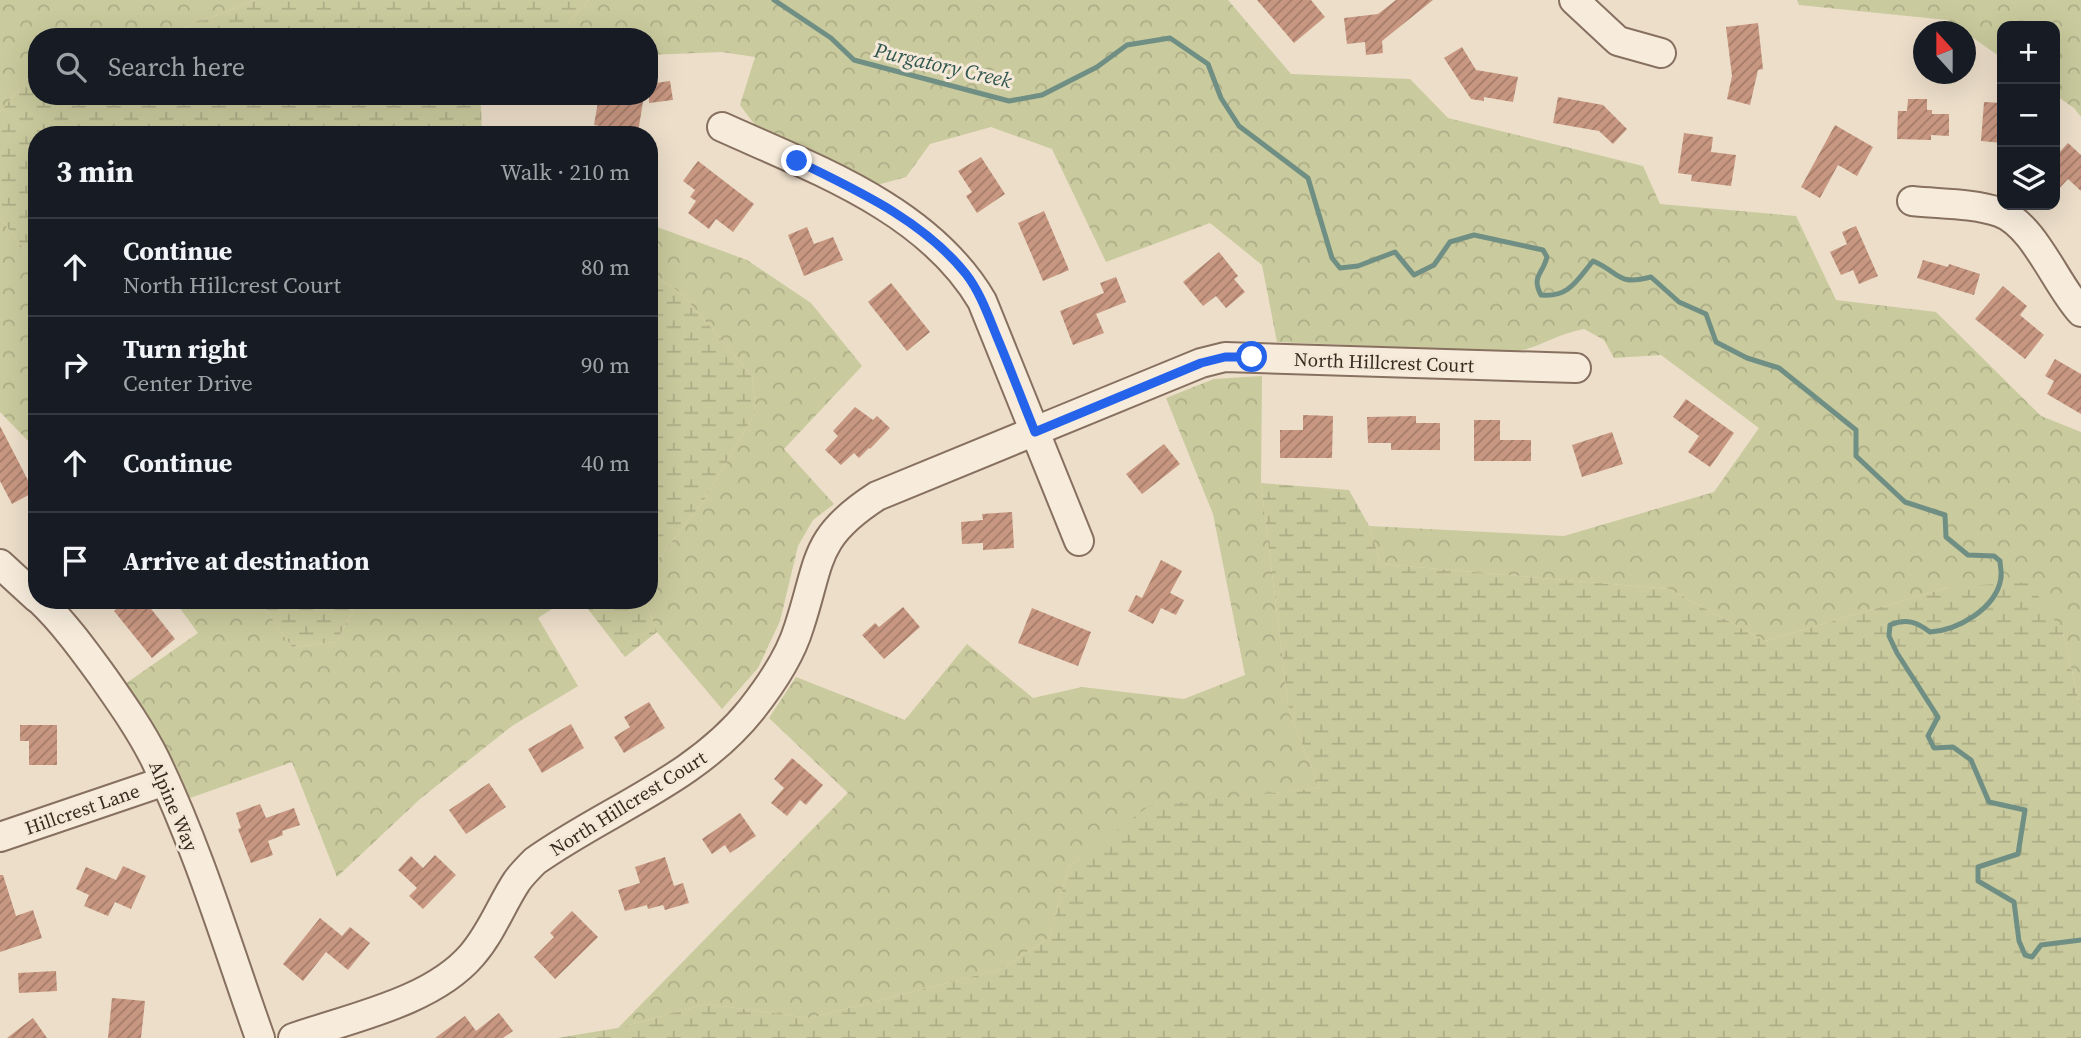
<!DOCTYPE html>
<html lang="en">
<head>
<meta charset="utf-8">
<style>
  body { margin:0; font-family:"Source Serif 4",serif; background:#20242c; color:#f1f3f6 }
  .controls { position:absolute; right:21px; top:21px; display:grid; overflow:hidden; border-radius:14px; box-shadow:0 7px 28px #0002 }
  .controls button { width:63px; height:63px; display:grid; place-items:center; padding:0; border:0; border-bottom:2px solid #363941; background:#171b24; color:#f1f3f6; font:35px sans-serif }
  .compass { position:absolute; left:1913px; top:21px; width:63px; height:63px; border-radius:50%; background:#171b24; box-shadow:0 7px 28px #0002; rotate:339deg }
  .stop { position:absolute; width:21px; height:21px; margin:-16px; border:5px solid #2563eb; border-radius:50%; background:#fff }
  .stop.end { background:#2563eb; border-color:#fff; box-shadow:0 2px 7px #0008 }
  .list { margin:0; padding:0; list-style:none }
  h2 { display:flex; justify-content:space-between; align-items:center; height:91px; margin:0; padding:0 28px; font-size:30px }
  h2 small { font-size:23px; font-weight:400; color:#9ea1a6 }
  .list li { display:grid; grid-template-columns:46px 1fr auto; gap:21px; align-items:center; box-sizing:border-box; height:98px; padding:0 28px; border-top:2px solid #363941 }
  .list b { display:block; font-size:26px; white-space:nowrap }
  .list p { margin:0; font-size:23px; white-space:nowrap; color:#9ea1a6 }
  .list em { font-size:23px; font-style:normal; color:#9ea1a6 }
  .icon { flex:none; width:38px; height:38px; fill:none; stroke:currentColor; stroke-width:2; stroke-linecap:round; stroke-linejoin:round }
  .map { position:relative; flex:none; width:2081px; height:1038px; overflow:hidden }
  .search { position:absolute; background:#171b24; box-shadow:0 7px 28px #0002; left:28px; top:28px; width:630px; height:77px; display:flex; align-items:center; gap:18px; box-sizing:border-box; padding:0 24px; border-radius:28px; color:#9ea1a6; font-size:26px }
  .panel { position:absolute; background:#171b24; box-shadow:0 7px 28px #0002; left:28px; top:126px; width:630px; height:483px; border-radius:28px }
  .map>svg:first-child { display:block }
  .forest { fill:url(#forest-crowns) }
  .wetland { fill:url(#wetland-marsh) }
  .lines { fill:none; stroke-linecap:round; stroke-linejoin:round }
  .stream { stroke:#708f84; stroke-width:5 }
  .building { fill:url(#building-hatch) }
  .minor-casing { stroke:#87705f; stroke-width:32 }
  .minor { stroke:#f7ecdc; stroke-width:28 }
  .route { stroke:#2563eb; stroke-width:9 }
  .labels { text-anchor:middle; dominant-baseline:central; stroke-width:6; stroke-linejoin:round; paint-order:stroke }
  .street-label { font-size:19px; fill:#392a21; stroke:#f4e9d8 }
  .water-label { font-size:21px; font-style:italic; fill:#325751; stroke:#f4e9d8 }
</style>
</head>
<body>
<div class="map">
<svg width="2081" height="1038" viewBox="0 0 2081 1038">
  <defs>
    <pattern id="forest-crowns" width="20" height="18" patternUnits="userSpaceOnUse" patternTransform="scale(1.75)"><rect width="20" height="18" fill="#c9ca9d"/><path d="M2 6a3 3 0 1 1 6 0M12 15a3 3 0 1 1 6 0" fill="none" stroke="#adae87"/></pattern>
    <pattern id="wetland-marsh" width="20" height="14" patternUnits="userSpaceOnUse" patternTransform="scale(1.75)"><rect width="20" height="14" fill="#c9ca9d"/><path d="M1 5h8M5 5V1M11 12h8M15 12V8" fill="none" stroke="#adae87"/></pattern>
    <pattern id="building-hatch" width="6" height="6" patternUnits="userSpaceOnUse" patternTransform="scale(1.75)"><rect width="6" height="6" fill="#c89781"/><path d="M-1 1l2-2M0 6l6-6M5 7l2-2" fill="none" stroke="#a37b69"/></pattern>
  </defs>
  <rect width="100%" height="100%" fill="#ecdec9"/>
  <g class="forest">
    <path d="M 0,0 L 255,0 L 169,34 L 142,37 L 37,37 L 37,67 L 0,112 Z"/>
    <path d="M 589,0 L 1228,0 L 1291,74 L 1410,79 L 1448,118 L 1643,166 L 1660,204 L 1796,216 L 1836,300 L 1936,312 L 2041,416 L 2081,432 L 2081,710 L 2063,633 L 1949,587 L 1765,641 L 1669,589 L 1381,564 L 1369,526 L 1564,536 L 1714,492 L 1759,428 L 1661,355 L 1614,358 L 1604,340 L 1584,329 C 1559,333 1539,348 1514,352 L 1277,342 L 1262,265 L 1210,223 L 1106,262 L 1052,149 L 991,127 L 930,144 L 906,177 L 877,185 L 809,148 L 755,125 L 740,105 L 755,57 L 722,52 L 649,55 L 649,37 L 555,37 Z"/>
    <path d="M 1797,0 L 2081,0 L 2081,117 L 2074,108 L 2055,95 L 2055,26 L 2002,26 L 2002,58 L 1947,20 L 1799,5 Z"/>
    <path d="M 0,218 L 37,265 L 37,450 L 0,412 Z"/>
    <path d="M 649,224 L 747,260 L 811,303 L 862,366 L 784,449 L 834,504 L 813,520 L 798,546 L 780,621 L 758,668 L 722,709 L 657,632 L 645,600 L 649,600 L 649,570 L 703,502 L 756,411 L 752,376 L 682,294 L 649,272 Z"/>
    <path d="M 1262,376 L 1261,483 L 1289,712 L 1320,788 L 1149,807 L 1069,866 L 1049,938 L 998,970 L 810,1018 L 706,1004 L 618,1028 L 848,793 L 769,718 L 796,677 L 905,720 L 967,644 L 1033,698 L 1082,687 L 1184,699 L 1245,675 L 1213,514 L 1166,398 L 1214,379 Z"/>
    <path d="M 174,600 L 259,600 L 292,647 L 336,642 L 359,600 L 566,600 L 538,618 L 578,686 L 512,726 L 420,799 L 337,877 L 292,762 L 190,798 C 172,753 154,722 125,684 L 198,633 Z"/>
  </g>
  <g class="wetland">
    <path d="M 255,0 L 589,0 L 555,37 L 142,37 L 169,34 Z"/>
    <path d="M 37,67 L 37,96 L 475,96 L 481,106 L 482,135 L 37,135 L 37,265 L 0,218 L 0,112 Z"/>
    <path d="M 649,272 L 682,294 L 752,376 L 756,411 L 703,502 L 649,570 Z"/>
    <path d="M 1261,483 L 1349,490 L 1369,526 L 1381,564 L 1669,589 L 1765,641 L 1949,587 L 2029,582 L 2063,633 L 2081,710 L 2081,1038 L 557,1038 L 618,1028 L 706,1004 L 810,1018 L 998,970 L 1049,938 L 1069,866 L 1149,806 L 1320,788 L 1289,712 Z"/>
    <path d="M 259,600 L 359,600 L 336,642 L 292,647 Z"/>
    <path d="M 581,600 L 645,600 L 657,632 L 625,657 Z"/>
  </g>
  <g class="lines">
    <path class="stream" d="M 774,0 L 831,38 L 854,60 L 1009,101 L 1042,95 L 1097,67 L 1127,45 L 1170,38 L 1208,64 L 1221,98 L 1239,126 L 1308,178 L 1332,258 L 1340,268 L 1358,266 L 1395,252 L 1414,275 L 1434,265 L 1450,242 L 1474,235 L 1543,250 L 1547,257 C 1543,274 1531,276 1541,295 C 1569,298 1577,280 1593,261 C 1621,273 1616,286 1651,277 L 1679,302 L 1706,314 L 1716,342 L 1747,358 L 1779,368 L 1856,430 L 1856,456 L 1905,502 L 1945,515 L 1946,537 L 1968,555 L 1994,556 L 2000,561 C 2000,566 2002,573 2001,578 C 1996,609 1958,630 1930,632 C 1917,622 1906,618 1890,625 L 1889,636 L 1897,653 L 1938,717 L 1928,736 L 1934,748 L 1953,747 L 1971,760 L 1989,802 L 2025,810 L 2018,854 L 1978,867 L 1978,881 L 2014,902 L 2019,941 L 2025,955 L 2032,957 L 2041,945 L 2081,940"/>
  </g>
  <g class="building">
    <path d="M 1257,0 L 1311,0 L 1325,17 L 1294,43 Z"/>
    <path d="M 1396,0 L 1433,0 L 1382,41 L 1383,53 L 1366,55 L 1365,42 L 1347,44 L 1344,18 L 1378,14 Z"/>
    <path d="M 1758,23 L 1763,69 L 1758,70 L 1750,105 L 1727,99 L 1732,76 L 1726,27 Z"/>
    <path d="M 1462,47 L 1476,70 L 1518,77 L 1513,102 L 1484,97 L 1484,101 L 1471,99 L 1444,58 Z"/>
    <path d="M 670,81 L 673,100 L 649,103 L 649,84 Z"/>
    <path d="M 599,96 L 644,96 L 638,132 L 594,125 Z"/>
    <path d="M 1558,97 L 1603,105 L 1627,129 L 1613,144 L 1599,131 L 1553,123 Z"/>
    <path d="M 1908,99 L 1927,99 L 1927,110 L 1932,110 L 1932,114 L 1949,114 L 1949,136 L 1931,135 L 1931,140 L 1897,139 L 1898,111 L 1907,111 Z"/>
    <path d="M 1984,102 L 2002,103 L 2002,143 L 1981,141 Z"/>
    <path d="M 1835,125 L 1873,147 L 1857,176 L 1838,165 L 1820,198 L 1801,187 Z"/>
    <path d="M 1684,133 L 1713,137 L 1711,152 L 1736,155 L 1731,186 L 1691,181 L 1692,175 L 1678,173 Z"/>
    <path d="M 2068,143 L 2081,155 L 2081,191 L 2068,179 L 2055,193 L 2055,157 Z"/>
    <path d="M 981,157 L 1005,194 L 977,213 L 966,196 L 972,192 L 958,171 Z"/>
    <path d="M 698,161 L 754,204 L 733,232 L 716,219 L 709,229 L 688,213 L 696,201 L 690,197 L 695,190 L 683,181 Z"/>
    <path d="M 1044,211 L 1069,270 L 1043,281 L 1018,223 Z"/>
    <path d="M 1856,226 L 1878,276 L 1859,284 L 1853,270 L 1841,275 L 1830,252 L 1847,244 L 1842,232 Z"/>
    <path d="M 807,227 L 814,244 L 833,237 L 843,260 L 804,276 L 788,235 Z"/>
    <path d="M 1219,252 L 1238,276 L 1234,279 L 1245,292 L 1226,308 L 1216,296 L 1203,306 L 1183,282 Z"/>
    <path d="M 1923,260 L 1948,267 L 1949,264 L 1980,274 L 1974,295 L 1917,278 Z"/>
    <path d="M 1116,277 L 1126,302 L 1096,314 L 1104,333 L 1073,345 L 1060,311 L 1104,293 L 1100,283 Z"/>
    <path d="M 891,283 L 930,332 L 907,351 L 868,302 Z"/>
    <path d="M 2003,286 L 2027,306 L 2020,315 L 2044,335 L 2025,359 L 1975,319 Z"/>
    <path d="M 2055,359 L 2081,374 L 2081,414 L 2047,394 L 2054,381 L 2045,376 Z"/>
    <path d="M 1686,399 L 1734,433 L 1710,467 L 1688,452 L 1699,436 L 1673,417 Z"/>
    <path d="M 855,407 L 873,420 L 877,416 L 890,428 L 870,449 L 869,448 L 859,458 L 854,453 L 841,465 L 825,450 L 838,436 L 833,431 Z"/>
    <path d="M 1303,415 L 1333,416 L 1332,458 L 1280,458 L 1280,430 L 1303,430 Z"/>
    <path d="M 1416,416 L 1416,423 L 1440,423 L 1440,450 L 1391,450 L 1391,443 L 1368,443 L 1367,417 Z"/>
    <path d="M 1474,420 L 1500,420 L 1500,440 L 1531,440 L 1531,461 L 1474,461 Z"/>
    <path d="M 0,426 L 34,492 L 12,504 L 0,481 Z"/>
    <path d="M 1612,432 L 1623,464 L 1582,477 L 1572,445 Z"/>
    <path d="M 1164,444 L 1180,464 L 1142,494 L 1126,474 Z"/>
    <path d="M 1012,512 L 1014,548 L 983,550 L 983,543 L 962,544 L 961,522 L 983,520 L 982,514 Z"/>
    <path d="M 1161,560 L 1182,571 L 1170,593 L 1184,600 L 1176,615 L 1161,608 L 1153,624 L 1128,611 L 1136,595 L 1142,598 Z"/>
    <path d="M 128,600 L 144,600 L 175,639 L 152,658 L 114,611 Z"/>
    <path d="M 903,607 L 920,627 L 884,659 L 862,635 L 875,623 L 879,627 Z"/>
    <path d="M 1032,608 L 1091,632 L 1078,666 L 1018,643 Z"/>
    <path d="M 649,702 L 665,728 L 624,753 L 614,737 L 630,727 L 624,717 Z"/>
    <path d="M 571,724 L 584,748 L 542,773 L 528,749 Z"/>
    <path d="M 20,725 L 57,725 L 57,765 L 29,765 L 29,741 L 20,741 Z"/>
    <path d="M 792,758 L 823,785 L 806,805 L 800,800 L 787,816 L 771,803 L 784,788 L 774,779 Z"/>
    <path d="M 489,783 L 506,807 L 466,834 L 449,810 Z"/>
    <path d="M 260,804 L 266,818 L 294,808 L 300,825 L 282,831 L 283,835 L 268,841 L 273,855 L 251,863 L 238,829 L 241,828 L 236,813 Z"/>
    <path d="M 740,813 L 756,836 L 730,853 L 725,845 L 712,854 L 702,839 Z"/>
    <path d="M 435,855 L 456,875 L 423,909 L 409,896 L 417,888 L 398,870 L 411,856 L 423,868 Z"/>
    <path d="M 665,857 L 674,886 L 683,883 L 689,903 L 665,910 L 663,905 L 648,909 L 647,905 L 625,911 L 618,890 L 640,883 L 635,867 Z"/>
    <path d="M 123,866 L 146,876 L 131,909 L 115,902 L 108,916 L 84,906 L 89,895 L 76,889 L 86,867 L 116,880 Z"/>
    <path d="M 0,875 L 3,875 L 16,916 L 33,910 L 42,938 L 0,952 Z"/>
    <path d="M 572,911 L 598,937 L 555,979 L 534,957 L 554,937 L 550,933 Z"/>
    <path d="M 320,918 L 342,936 L 350,927 L 370,943 L 348,970 L 326,952 L 303,981 L 283,964 Z"/>
    <path d="M 56,971 L 57,991 L 19,993 L 18,973 Z"/>
    <path d="M 112,998 L 145,1001 L 141,1038 L 108,1038 Z"/>
    <path d="M 499,1013 L 513,1031 L 503,1038 L 435,1038 L 465,1016 L 476,1031 Z"/>
    <path d="M 33,1018 L 47,1038 L 7,1038 Z"/>
  </g>
  <g class="lines">
    <defs>
      <g id="minor">
        <path d="M 1574,0 L 1618,41 L 1661,53"/>
        <path d="M 722,127 C 815,169 928,209 982,301 L 1079,541"/>
        <path d="M 1912,201 C 1941,204 1972,203 1999,212 C 2034,224 2056,285 2081,312"/>
        <path d="M 0,564 L 37,598"/>
        <path d="M 40,600 C 63,622 82,648 101,674 C 120,701 140,729 155,759 C 198,848 227,945 260,1038"/>
        <path d="M 0,837 L 165,781"/>
        <path d="M 293,1038 C 350,1018 432,1002 472,955 C 492,932 501,905 517,881 C 522,874 529,867 535,861 C 607,810 695,780 751,710 C 770,686 790,657 799,627 C 821,561 812,538 877,496 L 1201,363 L 1225,357 L 1576,368"/>
      </g>
    </defs>
    <use href="#minor" class="minor-casing"/>
    <use href="#minor" class="minor"/>
  </g>
  <g class="lines">
    <path class="route" d="M 797,161 C 856,190 923,220 966,274 C 980,292 988,315 997,337 C 1010,368 1022,400 1035,432 L 1201,363 L 1225,357 L 1252,357"/>
  </g>
  <g class="labels">
    <g class="street-label">
      <text transform="translate(1384 362) rotate(2)">North Hillcrest Court</text>
      <text transform="translate(628 803) rotate(-32)">North Hillcrest Court</text>
      <text transform="translate(174 806) rotate(67)">Alpine Way</text>
      <text transform="translate(82 809) rotate(-19)">Hillcrest Lane</text>
    </g>
    <g class="water-label">
      <text transform="translate(943 65) rotate(13)">Purgatory Creek</text>
    </g>
  </g>
</svg>
<div class="controls">
<button>+</button>
<button>−</button>
<button><svg class="icon" aria-label="layers" viewBox="0 0 24 24"><path d="M12 4l9 5-9 5-9-5zM3 14l9 5 9-5"/></svg></button>
</div>
<svg class="compass" viewBox="-18 -18 36 36"><path d="M0-13l5 13h-10z" fill="#e53935"/><path d="M0 13l5-13h-10z" fill="#9ea1a6"/></svg>
<div class="stop" style="left:1252px;top:357px"></div>
<div class="stop end" style="left:797px;top:161px"></div>
<div class="search"><svg class="icon" aria-label="search" viewBox="0 0 24 24"><circle cx="10" cy="10" r="6"/><path d="M15 15l6 6"/></svg>Search here</div>
<section class="panel">
<h2>3 min<small>Walk · 210 m</small></h2>
<ul class="list">
<li><svg class="icon" aria-label="ahead" viewBox="0 0 24 24"><path d="M12 20V5M6 11l6-6 6 6"/></svg><div><b>Continue</b><p>North Hillcrest Court</p></div><em>80 m</em></li>
<li><svg class="icon" aria-label="right" viewBox="0 0 24 24"><path d="M7 20v-9h11M14 6l5 5-5 5"/></svg><div><b>Turn right</b><p>Center Drive</p></div><em>90 m</em></li>
<li><svg class="icon" aria-label="ahead" viewBox="0 0 24 24"><path d="M12 20V5M6 11l6-6 6 6"/></svg><div><b>Continue</b></div><em>40 m</em></li>
<li><svg class="icon" aria-label="arrive" viewBox="0 0 24 24"><path d="M6 21V4h12l-3 4 3 4H6"/></svg><div><b>Arrive at destination</b></div></li>
</ul>
</section>
</div>
</body>
</html>
